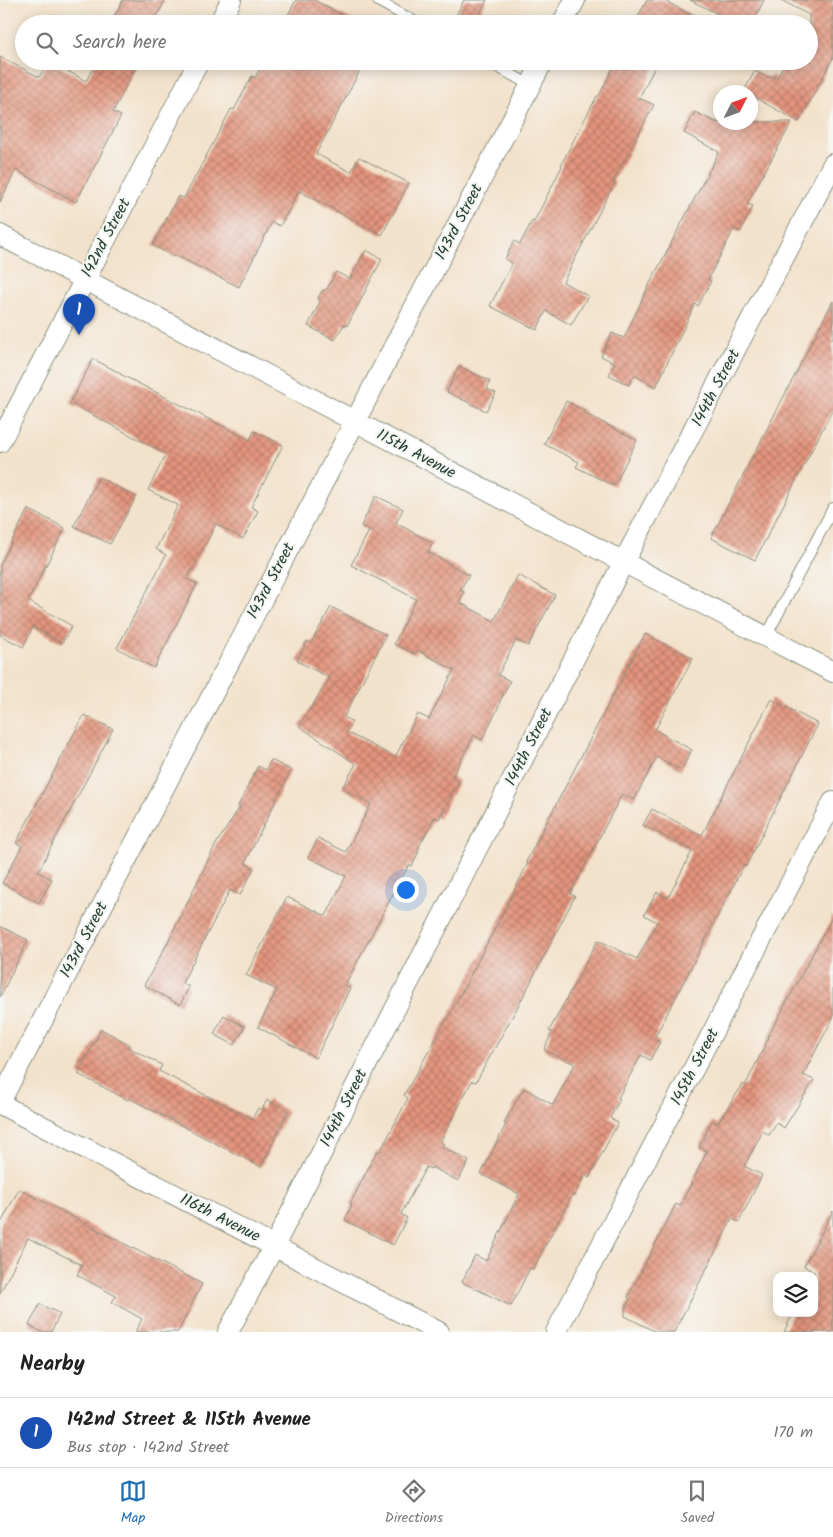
<!DOCTYPE html>
<html lang="en">
<head>
<meta charset="utf-8">
<style>
  body { margin:0; font-family:Kalam,sans-serif; background:#f6f6f6; color:#222 }
  .controls { position:absolute; right:15px; bottom:15px; display:grid; overflow:hidden; border-radius:10px; box-shadow:0 2px 12px #0003 }
  .controls button { width:45px; height:45px; display:grid; place-items:center; padding:0; border:0; border-bottom:1px solid #e0e0e0; background:#fff; color:#222; font:25px sans-serif }
  .compass { position:absolute; left:713px; top:85px; width:45px; height:45px; border-radius:50%; background:#fff; box-shadow:0 2px 12px #0003; rotate:48deg }
  .you { position:absolute; left:405px; top:889px; width:18px; height:18px; margin:-12px; border:4px solid #fff; border-radius:50%; background:#1a73e8; box-shadow:0 0 0 8px #1a73e833 }
  .badge { display:grid; place-items:center; width:32px; height:32px; border-radius:50%; background:#1f6fb2; color:#fff; font-size:16px; font-weight:700 }
  .pin { position:absolute; translate:-50% -41px; filter:drop-shadow(0 1px 2px #0008) }
  .pin::after { content:''; position:absolute; top:26px; width:18px; height:15px; background:inherit; clip-path:polygon(0 0,100% 0,50% 100%) }
  .list { margin:0; padding:0; list-style:none }
  h2 { display:flex; justify-content:space-between; align-items:center; height:65px; margin:0; padding:0 20px; font-size:21px }
  h2 small { font-size:16px; font-weight:400; color:#767676 }
  .list li { display:grid; grid-template-columns:32px 1fr auto; gap:15px; align-items:center; box-sizing:border-box; height:70px; padding:0 20px; border-top:1px solid #e0e0e0 }
  .list b { display:block; font-size:19px; white-space:nowrap }
  .list p { margin:0; font-size:16px; white-space:nowrap; color:#767676 }
  .list em { font-size:16px; font-style:normal; color:#767676 }
  .icon { flex:none; width:28px; height:28px; fill:none; stroke:currentColor; stroke-width:2; stroke-linecap:round; stroke-linejoin:round }
  .map { position:relative; flex:none; width:833px; height:1332px; overflow:hidden }
  .search { position:absolute; background:#fff; box-shadow:0 2px 12px #0003; left:15px; right:15px; top:15px; height:55px; display:flex; align-items:center; gap:12px; box-sizing:border-box; padding:0 18px; border-radius:28px; color:#767676; font-size:19px }
  .sheet { height:135px; background:#fff }
  nav { display:flex; justify-content:space-around; align-items:center; box-sizing:border-box; height:70px; border-top:1px solid #e0e0e0; background:#fff; font-size:14px; color:#767676 }
  nav a { display:grid; justify-items:center; gap:2px }
  nav .on { color:#1f6fb2 }
  .map>svg:first-child { display:block }
  .building { fill:url(#building-cross-hatch) }
  .lines { fill:none; stroke-linecap:round; stroke-linejoin:round }
  .lane-casing { stroke:#899080; stroke-width:12 }
  .street-casing { stroke:#899080; stroke-width:22 }
  .lane { stroke:#fff; stroke-width:10 }
  .street { stroke:#fff; stroke-width:20 }
  .labels { text-anchor:middle; dominant-baseline:central; stroke-width:4; stroke-linejoin:round; paint-order:stroke }
  .street-label { font-size:16px; fill:#1f3d34; stroke:#f6f6f2 }
</style>
</head>
<body>
<div class="map">
<svg width="833" height="1332" viewBox="0 0 833 1332">
  <defs>
    <pattern id="building-cross-hatch" width="8" height="8" patternUnits="userSpaceOnUse" patternTransform="scale(1.25)"><rect width="8" height="8" fill="#e4947d"/><path d="M0 0l8 8M0 8l8-8" fill="none" stroke="#b87a67"/></pattern>
  </defs>
  <rect width="100%" height="100%" fill="#f6f6f2"/>
  <filter id="ink" filterUnits="userSpaceOnUse"><feTurbulence type="fractalNoise" baseFrequency=".02" numOctaves="2"/><feDisplacementMap in="SourceGraphic" scale="10" xChannelSelector="R" yChannelSelector="G"/><feConvolveMatrix kernelMatrix="1 2 1 2 8 2 1 2 1" color-interpolation-filters="sRGB"/></filter>
  <filter id="wash" filterUnits="userSpaceOnUse"><feTurbulence type="fractalNoise" baseFrequency=".0096" numOctaves="4" result="noise"/><feDisplacementMap in="SourceGraphic" scale="20" xChannelSelector="R" yChannelSelector="G"/><feGaussianBlur stdDeviation="1.12" result="paint"/><feColorMatrix in="noise" values="0 0 0 0 0 0 0 0 0 0 0 0 0 0 0 0 0 1.4 0 .05"/><feComposite in="paint" operator="in"/></filter>
  <g filter="url(#wash)">
    <rect width="100%" height="100%" fill="#f3e2cb"/>
    <g id="blocks">
      <g class="building">
        <path d="M 123,0 L 165,0 L 153,24 L 110,24 Z"/>
        <path d="M 296,0 L 314,0 L 360,24 L 283,24 Z"/>
        <path d="M 464,0 L 487,0 L 474,24 L 452,24 Z"/>
        <path d="M 647,0 L 663,0 L 709,24 L 634,24 Z"/>
        <path d="M 690,0 L 764,0 L 752,24 L 738,24 Z"/>
        <path d="M 781,0 L 833,0 L 833,58 L 799,122 L 750,95 L 750,92 L 744,91 L 755,71 L 769,78 L 771,75 L 777,78 L 785,61 L 809,61 L 809,15 Z"/>
        <path d="M 0,57 L 39,77 L 49,61 L 86,81 L 97,61 L 139,61 L 113,112 L 121,116 L 76,202 L 16,170 L 0,202 Z"/>
        <path d="M 264,61 L 365,61 L 316,154 L 351,172 L 359,157 L 409,183 L 382,235 L 299,191 L 280,226 L 272,222 L 239,287 L 175,255 L 174,257 L 153,245 L 178,196 L 184,198 L 231,109 L 234,110 L 252,76 L 255,78 Z"/>
        <path d="M 616,61 L 658,61 L 639,98 L 654,105 L 613,181 L 615,182 L 563,282 L 588,296 L 571,325 L 546,311 L 537,330 L 490,306 L 512,263 L 505,259 L 514,241 L 520,244 L 532,221 L 534,222 L 562,166 L 561,165 L 571,145 L 597,96 L 599,96 Z"/>
        <path d="M 695,112 L 715,122 L 792,122 L 747,204 L 753,206 L 740,232 L 734,229 L 708,279 L 711,281 L 698,306 L 695,304 L 656,387 L 634,375 L 629,385 L 609,375 L 615,363 L 601,356 L 612,333 L 624,338 L 648,287 L 719,152 L 684,133 Z"/>
        <path d="M 366,250 L 382,259 L 347,326 L 344,324 L 335,340 L 308,326 L 320,302 L 318,298 L 322,291 L 327,289 L 336,272 L 350,279 Z"/>
        <path d="M 833,301 L 833,409 L 755,560 L 711,538 Z"/>
        <path d="M 93,359 L 120,373 L 120,374 L 250,440 L 254,431 L 283,445 L 251,507 L 258,511 L 243,539 L 216,524 L 187,579 L 197,584 L 154,668 L 117,648 L 166,555 L 156,549 L 178,505 L 148,490 L 166,454 L 70,403 Z"/>
        <path d="M 459,366 L 490,381 L 487,389 L 496,393 L 486,411 L 447,392 Z"/>
        <path d="M 566,401 L 585,411 L 584,413 L 637,440 L 614,486 L 576,467 L 579,462 L 544,444 Z"/>
        <path d="M 99,477 L 136,497 L 110,544 L 74,526 Z"/>
        <path d="M 376,496 L 403,509 L 396,523 L 433,543 L 428,552 L 469,575 L 460,590 L 464,592 L 459,602 L 494,621 L 518,575 L 555,595 L 528,646 L 516,640 L 498,675 L 510,681 L 499,703 L 500,704 L 482,740 L 474,735 L 452,777 L 459,781 L 439,819 L 435,817 L 418,848 L 419,851 L 412,866 L 409,865 L 402,877 L 345,985 L 350,988 L 316,1058 L 258,1027 L 277,990 L 246,975 L 287,897 L 326,916 L 346,876 L 308,857 L 318,838 L 346,852 L 371,804 L 342,788 L 356,764 L 299,726 L 330,678 L 297,661 L 307,641 L 311,643 L 331,607 L 386,635 L 344,717 L 352,722 L 346,732 L 395,757 L 418,714 L 429,719 L 454,670 L 417,650 L 415,654 L 394,644 L 416,599 L 351,565 L 369,531 L 361,526 Z"/>
        <path d="M 28,509 L 65,528 L 28,601 L 72,626 L 62,643 L 33,627 L 23,647 L 0,635 L 0,565 Z"/>
        <path d="M 645,634 L 693,658 L 655,730 L 692,750 L 681,770 L 657,757 L 634,800 L 622,794 L 570,894 L 575,896 L 523,997 L 476,1082 L 472,1081 L 440,1142 L 444,1144 L 442,1147 L 469,1161 L 458,1181 L 432,1167 L 431,1169 L 426,1167 L 401,1214 L 407,1218 L 393,1245 L 345,1220 L 352,1205 L 350,1204 L 377,1151 L 380,1152 L 408,1098 L 404,1095 L 456,1003 L 504,911 L 528,863 L 526,862 Z"/>
        <path d="M 771,699 L 818,724 L 746,866 L 744,865 L 654,1039 L 660,1042 L 650,1060 L 641,1055 L 618,1098 L 620,1099 L 610,1118 L 618,1123 L 589,1178 L 585,1175 L 574,1196 L 572,1195 L 533,1269 L 530,1268 L 511,1306 L 462,1282 L 475,1255 L 486,1261 L 519,1194 L 481,1174 L 506,1124 L 504,1123 L 524,1088 L 553,1105 L 575,1064 L 544,1050 L 552,1032 L 549,1031 L 598,940 L 637,959 L 657,922 L 644,915 L 657,892 L 668,898 L 692,851 L 643,825 L 652,809 L 702,835 Z"/>
        <path d="M 84,715 L 113,729 L 38,872 L 52,879 L 39,903 L 2,883 L 22,846 L 16,843 Z"/>
        <path d="M 271,760 L 291,770 L 245,863 L 254,868 L 240,895 L 230,890 L 182,983 L 189,987 L 180,1005 L 144,985 L 166,946 L 216,844 L 240,807 L 238,806 L 258,766 L 266,770 Z"/>
        <path d="M 833,916 L 833,1018 L 803,1075 L 814,1080 L 784,1128 L 777,1123 L 769,1135 L 763,1131 L 744,1166 L 762,1175 L 739,1222 L 732,1219 L 674,1332 L 656,1332 L 625,1316 L 625,1308 L 630,1299 L 628,1297 L 676,1204 L 680,1206 L 707,1151 L 699,1147 L 712,1121 L 717,1124 L 743,1084 L 745,1086 L 769,1037 L 768,1037 Z"/>
        <path d="M 0,926 L 28,940 L 0,997 Z"/>
        <path d="M 224,1015 L 245,1027 L 234,1045 L 214,1034 Z"/>
        <path d="M 101,1029 L 129,1044 L 128,1047 L 162,1065 L 159,1071 L 252,1119 L 258,1108 L 262,1110 L 267,1100 L 288,1111 L 261,1167 L 129,1098 L 128,1100 L 78,1074 Z"/>
        <path d="M 19,1189 L 202,1284 L 178,1332 L 135,1332 L 142,1319 L 112,1302 L 116,1296 L 77,1275 L 82,1265 L 28,1238 L 0,1293 L 0,1225 Z"/>
        <path d="M 833,1211 L 833,1332 L 784,1332 L 793,1313 L 814,1313 L 814,1272 L 804,1266 Z"/>
        <path d="M 40,1304 L 60,1314 L 51,1332 L 42,1332 L 29,1325 Z"/>
      </g>
    </g>
  </g>
  <g filter="url(#ink)">
    <use href="#blocks" fill-opacity="0" stroke="#899080" stroke-width="1"/>
    <g class="lines">
      <defs>
        <g id="lane">
          <path d="M 379,0 L 378,1 L 419,24"/>
          <path d="M 487,61 L 530,85"/>
          <path d="M 766,637 L 833,508"/>
        </g>
        <g id="street">
          <path d="M 219,24 L 231,0"/>
          <path d="M 562,24 L 575,0"/>
          <path d="M 0,235 L 833,672"/>
          <path d="M 0,442 L 199,61"/>
          <path d="M 0,1102 L 543,61"/>
          <path d="M 0,1104 L 439,1332"/>
          <path d="M 228,1332 L 274,1246 L 623,563 L 833,164"/>
          <path d="M 556,1332 L 833,802"/>
        </g>
      </defs>
      <use href="#lane" class="lane-casing"/>
      <use href="#street" class="street-casing"/>
      <use href="#lane" class="lane"/>
      <use href="#street" class="street"/>
    </g>
  </g>
  <g class="labels">
    <g class="street-label">
      <text transform="translate(459 222) rotate(-62)">143rd Street</text>
      <text transform="translate(106 238) rotate(-62)">142nd Street</text>
      <text transform="translate(716 388) rotate(-62)">144th Street</text>
      <text transform="translate(416 454) rotate(28)">115th Avenue</text>
      <text transform="translate(271 581) rotate(-62)">143rd Street</text>
      <text transform="translate(529 747) rotate(-63)">144th Street</text>
      <text transform="translate(84 940) rotate(-62)">143rd Street</text>
      <text transform="translate(695 1067) rotate(-62)">145th Street</text>
      <text transform="translate(344 1108) rotate(-63)">144th Street</text>
      <text transform="translate(220 1218) rotate(27)">116th Avenue</text>
    </g>
  </g>
</svg>
<div class="controls">
<button><svg class="icon" aria-label="layers" viewBox="0 0 24 24"><path d="M12 4l9 5-9 5-9-5zM3 14l9 5 9-5"/></svg></button>
</div>
<svg class="compass" viewBox="-18 -18 36 36"><path d="M0-13l5 13h-10z" fill="#e53935"/><path d="M0 13l5-13h-10z" fill="#767676"/></svg>
<div class="you"></div>
<div class="pin badge" style="left:79px;top:335px;background:#1a4fb4">1</div>
<div class="search"><svg class="icon" aria-label="search" viewBox="0 0 24 24"><circle cx="10" cy="10" r="6"/><path d="M15 15l6 6"/></svg>Search here</div>
</div>
<section class="sheet">
<h2>Nearby<small></small></h2>
<ul class="list">
<li><span class="badge" style="background:#1a4fb4">1</span><div><b>142nd Street &amp; 115th Avenue</b><p>Bus stop · 142nd Street</p></div><em>170 m</em></li>
</ul>
</section>
<nav>
<a class="on"><svg class="icon" aria-label="map" viewBox="0 0 24 24"><path d="M3 6l6-2 6 2 6-2v14l-6 2-6-2-6 2zM9 4v14M15 6v14"/></svg>Map</a>
<a><svg class="icon" aria-label="directions" viewBox="0 0 24 24"><path d="M12 3l9 9-9 9-9-9zM9 14v-3h6M13 9l2 2-2 2"/></svg>Directions</a>
<a><svg class="icon" aria-label="saved" viewBox="0 0 24 24"><path d="M7 4h10v16l-5-4-5 4z"/></svg>Saved</a>
</nav>
</body>
</html>
